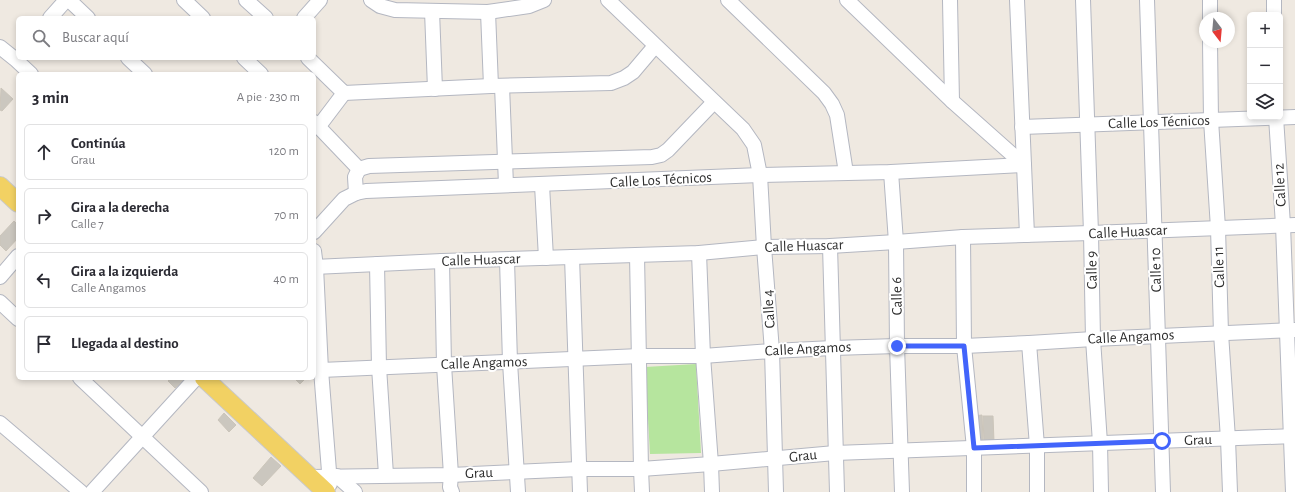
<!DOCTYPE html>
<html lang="es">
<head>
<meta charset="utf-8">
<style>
  body { margin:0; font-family:"Alegreya Sans",sans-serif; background:#f2f2f3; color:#2b2b33 }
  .controls { position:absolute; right:12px; top:12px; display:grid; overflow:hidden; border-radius:6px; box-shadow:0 2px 6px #0003 }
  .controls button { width:36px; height:36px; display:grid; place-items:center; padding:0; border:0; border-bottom:1px solid #e1e1e2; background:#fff; color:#2b2b33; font:20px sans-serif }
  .compass { position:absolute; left:1199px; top:12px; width:36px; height:36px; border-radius:50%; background:#fff; box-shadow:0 2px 6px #0003; rotate:164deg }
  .stop { position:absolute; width:12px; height:12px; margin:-9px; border:3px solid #4264fb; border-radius:50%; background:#fff }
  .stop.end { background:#4264fb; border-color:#fff; box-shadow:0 1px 4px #0008 }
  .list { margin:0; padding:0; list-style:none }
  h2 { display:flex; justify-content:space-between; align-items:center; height:52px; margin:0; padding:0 16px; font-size:17px }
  h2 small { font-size:13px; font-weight:400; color:#7c7c81 }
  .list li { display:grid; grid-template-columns:26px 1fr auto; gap:12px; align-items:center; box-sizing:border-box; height:56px; margin:0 8px 8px; padding:0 8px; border:1px solid #e1e1e2; border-radius:6px }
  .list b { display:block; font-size:15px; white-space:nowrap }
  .list p { margin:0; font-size:13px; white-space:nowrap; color:#7c7c81 }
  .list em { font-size:13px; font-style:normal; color:#7c7c81 }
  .icon { flex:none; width:22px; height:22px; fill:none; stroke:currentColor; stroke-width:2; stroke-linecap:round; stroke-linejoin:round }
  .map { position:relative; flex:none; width:1295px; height:492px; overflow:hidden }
  .search { position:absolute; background:#fff; box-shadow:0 2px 6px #0003; left:16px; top:16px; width:300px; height:44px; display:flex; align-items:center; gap:10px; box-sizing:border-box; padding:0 14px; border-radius:6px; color:#7c7c81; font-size:15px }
  .panel { position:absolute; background:#fff; box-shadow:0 2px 6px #0003; left:16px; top:72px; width:300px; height:308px; border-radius:6px }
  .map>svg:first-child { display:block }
  .green { fill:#b6e59e }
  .building { fill:#cbc7bf; stroke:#cbc5ba }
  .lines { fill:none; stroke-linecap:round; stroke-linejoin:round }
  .minor-casing { stroke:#b4b7c1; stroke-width:16 }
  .major-casing { stroke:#c9c9c9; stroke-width:20 }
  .minor { stroke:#fff; stroke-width:14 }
  .major { stroke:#f2d163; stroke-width:18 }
  .route { stroke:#4264fb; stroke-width:5 }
  .labels { text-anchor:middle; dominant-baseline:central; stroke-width:4; stroke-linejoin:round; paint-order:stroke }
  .street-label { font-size:15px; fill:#2e2e2e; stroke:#fff }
</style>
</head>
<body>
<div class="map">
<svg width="1295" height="492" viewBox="0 0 1295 492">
  <rect width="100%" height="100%" fill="#efe9e1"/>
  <path class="green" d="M 696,364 L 701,453 L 650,454 L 645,367 Z"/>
  <g class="building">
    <path d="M 1,88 L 13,99 L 2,111 L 0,110 Z"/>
    <path d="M 14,221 L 18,225 L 18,238 L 6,251 L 0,245 L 0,236 Z"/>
    <path d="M 171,378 L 186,378 L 175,388 L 168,381 Z"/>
    <path d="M 294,378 L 306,378 L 300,384 Z"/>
    <path d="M 224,413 L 236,425 L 229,432 L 218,420 Z"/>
    <path d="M 982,415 L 983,442 L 974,443 L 973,416 Z"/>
    <path d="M 983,416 L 993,416 L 994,442 L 984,443 Z"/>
    <path d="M 271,457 L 281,466 L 262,486 L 253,478 Z"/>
  </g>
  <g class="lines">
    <defs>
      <g id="minor">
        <path d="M 69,0 L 88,18"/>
        <path d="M 184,0 L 203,18"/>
        <path d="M 246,0 L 266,18"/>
        <path d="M 371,0 L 380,6 L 395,10 L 488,12 L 529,6 L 544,0"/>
        <path d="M 608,0 L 743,129 L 754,145 L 760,175 L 764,247 L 772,351 L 776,492"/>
        <path d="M 728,0 L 824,93 L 832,104 L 837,115 L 846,173"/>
        <path d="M 847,0 L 952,101 L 1024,165"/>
        <path d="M 950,0 L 952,101"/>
        <path d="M 1017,0 L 1027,235"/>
        <path d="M 1083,0 L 1091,233 L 1093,339 L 1100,443 L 1101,492"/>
        <path d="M 1147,0 L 1163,492"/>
        <path d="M 1210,0 L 1210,18"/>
        <path d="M 1274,0 L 1274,15"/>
        <path d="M 432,11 L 435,89"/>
        <path d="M 488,12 L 491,86"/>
        <path d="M 50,18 L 66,0"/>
        <path d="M 304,18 L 320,0"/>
        <path d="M 1210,42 L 1211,120 L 1218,228 L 1221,333 L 1228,439 L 1230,492"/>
        <path d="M 0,47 L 15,59 L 31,74"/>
        <path d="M 128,58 L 145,74"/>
        <path d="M 244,58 L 261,74"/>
        <path d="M 308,58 L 344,93 L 491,86 L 611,83 L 624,78 L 633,72 L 655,46"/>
        <path d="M 502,86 L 506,185"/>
        <path d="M 1276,117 L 1283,225 L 1293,492"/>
        <path d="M 314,122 L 359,169 L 369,166 L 652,157 L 661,155 L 668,150 L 714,102"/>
        <path d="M 319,126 L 344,93"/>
        <path d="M 1022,127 L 1295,117"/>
        <path d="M 891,172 L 896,242 L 897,346 L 902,492"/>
        <path d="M 542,185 L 546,258"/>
        <path d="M 356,193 L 355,177 L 359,169"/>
        <path d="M 314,232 L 344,199 L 356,193 L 366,191 L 760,175 L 891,172 L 1024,165"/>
        <path d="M 963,237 L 964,346 L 974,448 L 974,492"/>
        <path d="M 830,246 L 837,492"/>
        <path d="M 314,251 L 316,267 L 321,370 L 330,484"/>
        <path d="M 699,253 L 703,356 L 711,464 L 712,492"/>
        <path d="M 637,255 L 641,469 L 642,492"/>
        <path d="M 572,257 L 580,492"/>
        <path d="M 507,260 L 510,362 L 518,492"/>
        <path d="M 442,261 L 444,365 L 451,475 L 450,487 L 452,492"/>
        <path d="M 377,264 L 379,367 L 386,475"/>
        <path d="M 314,267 L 442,261 L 699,253 L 764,247 L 830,246 L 896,242 L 963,237 L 1091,233 L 1295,225"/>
        <path d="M 0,277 L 18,256"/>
        <path d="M 0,302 L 18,319"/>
        <path d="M 1029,343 L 1037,446 L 1037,492"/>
        <path d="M 321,370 L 640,356 L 703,356 L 772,351 L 833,348 L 897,346 L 964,346 L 1029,343 L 1093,339 L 1295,330"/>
        <path d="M 80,378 L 201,492"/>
        <path d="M 0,423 L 81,492"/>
        <path d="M 337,476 L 355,492"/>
        <path d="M 311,477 L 451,475 L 579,469 L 641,469 L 711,464 L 835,453 L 1295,436"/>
        <path d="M 92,492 L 196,378"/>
      </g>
      <g id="major">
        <path d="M 0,186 L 18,203"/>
        <path d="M 204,378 L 326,492"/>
      </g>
    </defs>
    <use href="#minor" class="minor-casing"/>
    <use href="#major" class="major-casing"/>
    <use href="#minor" class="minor"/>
    <use href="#major" class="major"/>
  </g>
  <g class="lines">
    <path class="route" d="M 897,346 L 964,346 L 974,448 L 1162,441"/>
  </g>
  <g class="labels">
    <g class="street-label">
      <text transform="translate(1159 122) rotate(-2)">Calle Los Técnicos</text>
      <text transform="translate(661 180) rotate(-3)">Calle Los Técnicos</text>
      <text transform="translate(1280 185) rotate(-93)">Calle 12</text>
      <text transform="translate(1128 232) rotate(-3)">Calle Huascar</text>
      <text transform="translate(804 246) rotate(-2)">Calle Huascar</text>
      <text transform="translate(481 260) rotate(-2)">Calle Huascar</text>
      <text transform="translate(1219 267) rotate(-92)">Calle 11</text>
      <text transform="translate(1092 270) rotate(-91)">Calle 9</text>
      <text transform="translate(1156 270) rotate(-91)">Calle 10</text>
      <text transform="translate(897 296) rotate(-91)">Calle 6</text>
      <text transform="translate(769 309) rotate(-94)">Calle 4</text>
      <text transform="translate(1131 337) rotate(-3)">Calle Angamos</text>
      <text transform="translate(808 349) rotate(-3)">Calle Angamos</text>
      <text transform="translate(484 363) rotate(-2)">Calle Angamos</text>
      <text transform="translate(1198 440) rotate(-2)">Grau</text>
      <text transform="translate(803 456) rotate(-6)">Grau</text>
      <text transform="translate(479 473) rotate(-3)">Grau</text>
    </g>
  </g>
</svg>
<div class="controls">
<button>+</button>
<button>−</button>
<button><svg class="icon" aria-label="layers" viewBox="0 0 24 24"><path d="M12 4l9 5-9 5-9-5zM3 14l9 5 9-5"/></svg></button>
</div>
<svg class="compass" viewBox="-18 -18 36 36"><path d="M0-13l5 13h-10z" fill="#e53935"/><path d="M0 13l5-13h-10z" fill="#7c7c81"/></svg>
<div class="stop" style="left:1162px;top:441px"></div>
<div class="stop end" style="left:897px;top:346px"></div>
<div class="search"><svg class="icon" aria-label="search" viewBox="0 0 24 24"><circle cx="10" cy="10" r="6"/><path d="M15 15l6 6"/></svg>Buscar aquí</div>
<section class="panel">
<h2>3 min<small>A pie · 230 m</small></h2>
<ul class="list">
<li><svg class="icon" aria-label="ahead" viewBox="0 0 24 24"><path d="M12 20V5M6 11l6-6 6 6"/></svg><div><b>Continúa</b><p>Grau</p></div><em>120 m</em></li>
<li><svg class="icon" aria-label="right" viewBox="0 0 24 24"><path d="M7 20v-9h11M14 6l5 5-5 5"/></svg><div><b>Gira a la derecha</b><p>Calle 7</p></div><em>70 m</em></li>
<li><svg class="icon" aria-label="left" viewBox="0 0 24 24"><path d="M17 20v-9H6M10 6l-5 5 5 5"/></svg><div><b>Gira a la izquierda</b><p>Calle Angamos</p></div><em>40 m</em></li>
<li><svg class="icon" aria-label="arrive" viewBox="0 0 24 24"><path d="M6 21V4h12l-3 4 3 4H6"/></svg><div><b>Llegada al destino</b></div></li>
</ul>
</section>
</div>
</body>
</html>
